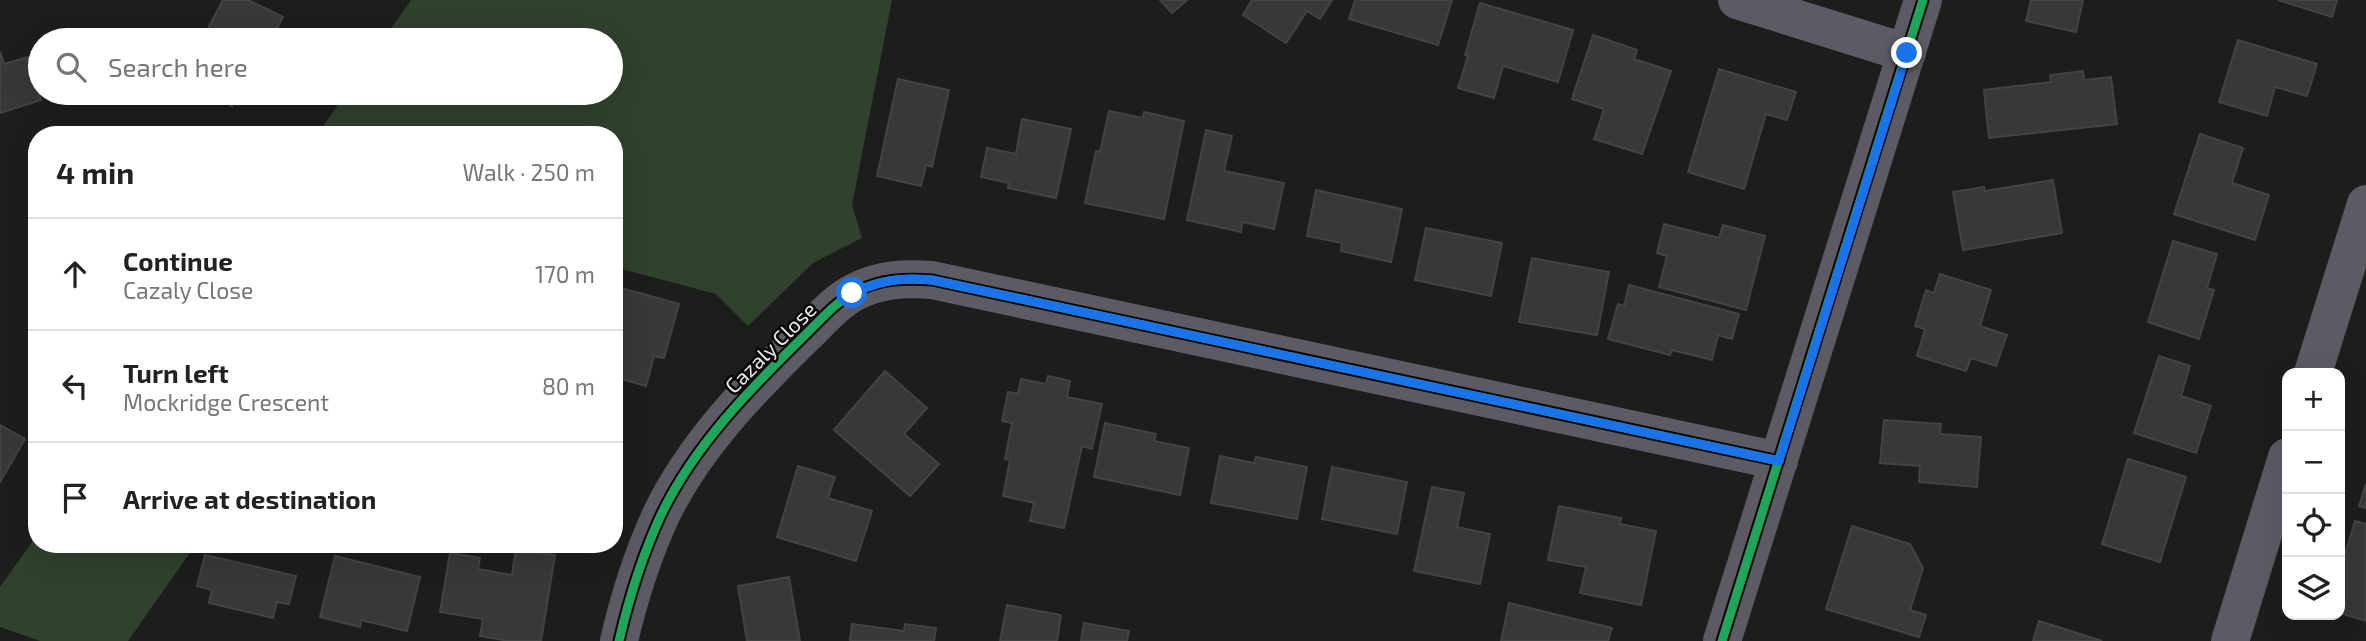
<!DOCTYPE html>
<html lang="en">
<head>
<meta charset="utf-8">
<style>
  body { margin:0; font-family:"Exo 2",sans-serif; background:#f2f2f2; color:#222 }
  .controls { position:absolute; right:21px; bottom:21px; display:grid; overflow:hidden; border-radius:14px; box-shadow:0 7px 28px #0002 }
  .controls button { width:63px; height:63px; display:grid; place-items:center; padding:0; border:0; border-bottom:2px solid #e0e0e0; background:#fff; color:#222; font:35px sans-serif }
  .stop { position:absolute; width:21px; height:21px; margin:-16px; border:5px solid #1a73e8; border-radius:50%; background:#fff }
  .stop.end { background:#1a73e8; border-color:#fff; box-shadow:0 2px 7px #0008 }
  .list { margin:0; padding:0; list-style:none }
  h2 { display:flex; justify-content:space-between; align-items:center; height:91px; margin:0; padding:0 28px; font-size:30px }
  h2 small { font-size:23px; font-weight:400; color:#767676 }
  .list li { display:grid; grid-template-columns:46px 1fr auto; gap:21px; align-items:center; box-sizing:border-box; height:112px; padding:0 28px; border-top:2px solid #e0e0e0 }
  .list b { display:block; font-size:26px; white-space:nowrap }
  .list p { margin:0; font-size:23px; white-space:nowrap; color:#767676 }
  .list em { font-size:23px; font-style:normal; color:#767676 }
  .icon { flex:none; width:38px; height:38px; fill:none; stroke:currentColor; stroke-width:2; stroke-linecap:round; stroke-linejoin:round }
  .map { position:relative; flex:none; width:2366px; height:641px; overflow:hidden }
  .search { position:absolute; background:#fff; box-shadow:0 7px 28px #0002; left:28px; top:28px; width:595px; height:77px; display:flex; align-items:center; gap:18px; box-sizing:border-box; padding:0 24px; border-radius:38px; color:#767676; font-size:26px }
  .panel { position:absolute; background:#fff; box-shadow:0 7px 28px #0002; left:28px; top:126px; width:595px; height:427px; border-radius:28px }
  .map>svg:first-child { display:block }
  .green { fill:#30412d }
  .building { fill:#373936; stroke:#424442; stroke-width:2 }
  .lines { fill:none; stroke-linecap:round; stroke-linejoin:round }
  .minor { stroke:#5d5a64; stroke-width:38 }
  .cycleway-casing { stroke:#070806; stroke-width:13 }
  .cycleway { stroke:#20a55d; stroke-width:9 }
  .route { stroke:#1a73e8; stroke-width:9 }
  .labels { text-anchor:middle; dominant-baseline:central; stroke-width:5; stroke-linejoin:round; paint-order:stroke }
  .street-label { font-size:21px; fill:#e7eae6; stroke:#070806 }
</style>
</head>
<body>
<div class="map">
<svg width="2366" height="641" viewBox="0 0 2366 641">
  <rect width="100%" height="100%" fill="#1c1e1b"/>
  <g class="green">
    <path d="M 411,0 L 892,0 L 852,205 L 862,238 L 813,263 L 748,326 L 716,294 L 614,267 L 614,135 L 317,135 L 346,93 L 611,93 L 611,40 L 383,40 Z"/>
    <path d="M 37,535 L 37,544 L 196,544 L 128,641 L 40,641 L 0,627 L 0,587 Z"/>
  </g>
  <g class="building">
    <path d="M 223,0 L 248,0 L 283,17 L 271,40 L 202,40 Z"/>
    <path d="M 1160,0 L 1187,0 L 1172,13 Z"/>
    <path d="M 1252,0 L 1332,0 L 1320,19 L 1307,11 L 1286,43 L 1243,15 Z"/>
    <path d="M 1355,0 L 1452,0 L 1438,45 L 1349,19 Z"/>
    <path d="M 2031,0 L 2083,0 L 2076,32 L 2026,21 Z"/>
    <path d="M 2278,0 L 2337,0 L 2332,17 Z"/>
    <path d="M 1480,3 L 1573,30 L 1558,82 L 1503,66 L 1494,98 L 1458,88 L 1468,56 L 1465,55 Z"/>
    <path d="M 1593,35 L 1637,50 L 1634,59 L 1671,71 L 1642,154 L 1594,139 L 1604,109 L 1572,99 Z"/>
    <path d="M 2238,40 L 2317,64 L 2307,96 L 2275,87 L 2267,116 L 2219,102 Z"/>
    <path d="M 0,52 L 4,64 L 28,57 L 41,100 L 0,113 Z"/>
    <path d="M 1719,69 L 1796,92 L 1787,120 L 1766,114 L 1744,189 L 1688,172 Z"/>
    <path d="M 2083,71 L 2084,80 L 2111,77 L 2117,124 L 1989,138 L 1984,90 L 2051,82 L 2050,75 Z"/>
    <path d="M 898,79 L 949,90 L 932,167 L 926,165 L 921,186 L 877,176 Z"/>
    <path d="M 206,93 L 239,93 L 232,106 Z"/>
    <path d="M 1109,111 L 1143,118 L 1144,112 L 1184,121 L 1164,219 L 1085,203 L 1096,151 L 1100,152 Z"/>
    <path d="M 1022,119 L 1071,129 L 1056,198 L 1008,188 L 1009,183 L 981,177 L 987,148 L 1016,154 Z"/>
    <path d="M 1206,130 L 1232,136 L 1224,171 L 1284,183 L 1274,229 L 1242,222 L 1241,232 L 1187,220 Z"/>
    <path d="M 2200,134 L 2243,148 L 2232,183 L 2269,195 L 2255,240 L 2174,214 Z"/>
    <path d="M 2053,180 L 2062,233 L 1963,250 L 1953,192 L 1984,187 L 1985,191 Z"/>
    <path d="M 1316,190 L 1402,209 L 1391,262 L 1341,251 L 1342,243 L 1307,236 Z"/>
    <path d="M 1664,224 L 1719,238 L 1723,225 L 1765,236 L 1746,310 L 1659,287 L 1667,256 L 1657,253 Z"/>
    <path d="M 1426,228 L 1502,243 L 1491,296 L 1415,280 Z"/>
    <path d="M 2173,241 L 2217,254 L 2207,288 L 2214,290 L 2199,339 L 2148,322 Z"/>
    <path d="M 1532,258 L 1609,272 L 1597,335 L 1519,322 Z"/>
    <path d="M 1940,274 L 1991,290 L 1980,326 L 2007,335 L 1996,366 L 1971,358 L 1966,371 L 1917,356 L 1925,329 L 1915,326 L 1926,290 L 1934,293 Z"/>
    <path d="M 1629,285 L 1739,314 L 1732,339 L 1718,335 L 1712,360 L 1672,350 L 1670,355 L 1608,339 L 1618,304 L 1624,306 Z"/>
    <path d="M 614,286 L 679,304 L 664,358 L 654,356 L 646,386 L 614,377 Z"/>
    <path d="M 2159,356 L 2190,366 L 2181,396 L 2211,406 L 2196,453 L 2134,433 Z"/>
    <path d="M 885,371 L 927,408 L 904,434 L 939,464 L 910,496 L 834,430 Z"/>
    <path d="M 1048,376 L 1070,381 L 1067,397 L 1102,404 L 1092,449 L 1082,446 L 1064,528 L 1030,521 L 1034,503 L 1003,496 L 1010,460 L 1005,459 L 1012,423 L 1002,421 L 1008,392 L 1018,394 L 1021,379 L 1046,384 Z"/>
    <path d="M 1884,420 L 1941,424 L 1940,434 L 1981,437 L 1977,487 L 1919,482 L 1920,466 L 1880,463 Z"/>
    <path d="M 1105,423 L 1156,434 L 1154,441 L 1189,448 L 1180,495 L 1094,477 Z"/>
    <path d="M 0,425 L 25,439 L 0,482 Z"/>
    <path d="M 1220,456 L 1254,463 L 1256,457 L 1307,467 L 1297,519 L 1211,503 Z"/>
    <path d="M 2128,459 L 2186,477 L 2160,562 L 2102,544 Z"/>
    <path d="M 798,466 L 835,477 L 828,498 L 872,511 L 856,561 L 777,537 Z"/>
    <path d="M 1332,467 L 1407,482 L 1397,534 L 1322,519 Z"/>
    <path d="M 2366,484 L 2366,508 L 2359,506 Z"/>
    <path d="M 1432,487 L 1464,493 L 1457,527 L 1490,534 L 1480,584 L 1414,571 Z"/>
    <path d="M 1559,506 L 1621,518 L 1620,524 L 1656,531 L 1641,605 L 1580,593 L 1586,567 L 1548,560 Z"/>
    <path d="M 2355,521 L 2366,524 L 2366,621 L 2340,613 L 2340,572 Z"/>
    <path d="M 1852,526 L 1910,544 L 1923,568 L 1910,610 L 1926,615 L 1919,637 L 1826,609 Z"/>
    <path d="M 516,549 L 555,555 L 541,641 L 509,641 L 480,636 L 483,619 L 440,612 L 450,553 L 480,558 L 478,569 L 512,575 Z"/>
    <path d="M 205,555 L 296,576 L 289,604 L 277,602 L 273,618 L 209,603 L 212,590 L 197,586 Z"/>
    <path d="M 335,556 L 420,577 L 407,631 L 361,620 L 360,627 L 320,617 Z"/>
    <path d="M 789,577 L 800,641 L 747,641 L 738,586 Z"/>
    <path d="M 1509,603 L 1612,628 L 1608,641 L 1501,641 Z"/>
    <path d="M 1007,605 L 1061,615 L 1057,641 L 1000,641 Z"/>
    <path d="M 2039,621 L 2102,641 L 2033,641 Z"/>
    <path d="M 1084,623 L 1129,631 L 1127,641 L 1081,641 Z"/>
    <path d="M 852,624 L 904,631 L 905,624 L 936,628 L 934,641 L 850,641 Z"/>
  </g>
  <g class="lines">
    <g class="minor">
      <path d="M 1737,0 L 1907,53"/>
      <path d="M 2313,373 L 2366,204"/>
      <path d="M 619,641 C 629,598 642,556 661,515 C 694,446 749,390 803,337 C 819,322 835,302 855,292 C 880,279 904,278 932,280 L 1779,461"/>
      <path d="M 1722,641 L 1923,0"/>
      <path d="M 2230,641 L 2287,457"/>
    </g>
    <defs>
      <g id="cycleway">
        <path d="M 619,641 C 629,598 642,556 661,515 C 694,446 749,390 803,337 C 819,322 835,302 855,292 C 880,279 904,278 932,280 L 1779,461"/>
        <path d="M 1722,641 L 1923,0"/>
      </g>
    </defs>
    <use href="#cycleway" class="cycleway-casing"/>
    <use href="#cycleway" class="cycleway"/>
  </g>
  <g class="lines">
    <path class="route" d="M 852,293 C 884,280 898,277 932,280 L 1779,461 L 1907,53"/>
  </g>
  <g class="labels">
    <g class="street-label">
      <text transform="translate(770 347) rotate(-45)">Cazaly Close</text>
    </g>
  </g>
</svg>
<div class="controls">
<button>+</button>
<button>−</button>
<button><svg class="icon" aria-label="locate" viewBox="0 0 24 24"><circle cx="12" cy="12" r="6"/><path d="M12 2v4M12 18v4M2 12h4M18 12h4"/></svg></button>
<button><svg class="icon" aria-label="layers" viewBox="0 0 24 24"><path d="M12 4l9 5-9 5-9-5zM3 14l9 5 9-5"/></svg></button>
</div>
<div class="stop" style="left:852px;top:293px"></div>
<div class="stop end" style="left:1907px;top:53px"></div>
<div class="search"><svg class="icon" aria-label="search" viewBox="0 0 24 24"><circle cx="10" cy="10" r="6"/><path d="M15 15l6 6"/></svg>Search here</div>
<section class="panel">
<h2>4 min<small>Walk · 250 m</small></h2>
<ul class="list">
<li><svg class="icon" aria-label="ahead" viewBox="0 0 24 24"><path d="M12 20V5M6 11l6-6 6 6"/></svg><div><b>Continue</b><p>Cazaly Close</p></div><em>170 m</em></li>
<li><svg class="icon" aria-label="left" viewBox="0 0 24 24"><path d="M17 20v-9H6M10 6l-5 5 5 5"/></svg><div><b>Turn left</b><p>Mockridge Crescent</p></div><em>80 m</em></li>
<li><svg class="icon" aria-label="arrive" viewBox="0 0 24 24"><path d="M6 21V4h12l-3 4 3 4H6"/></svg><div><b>Arrive at destination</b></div></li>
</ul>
</section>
</div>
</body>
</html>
